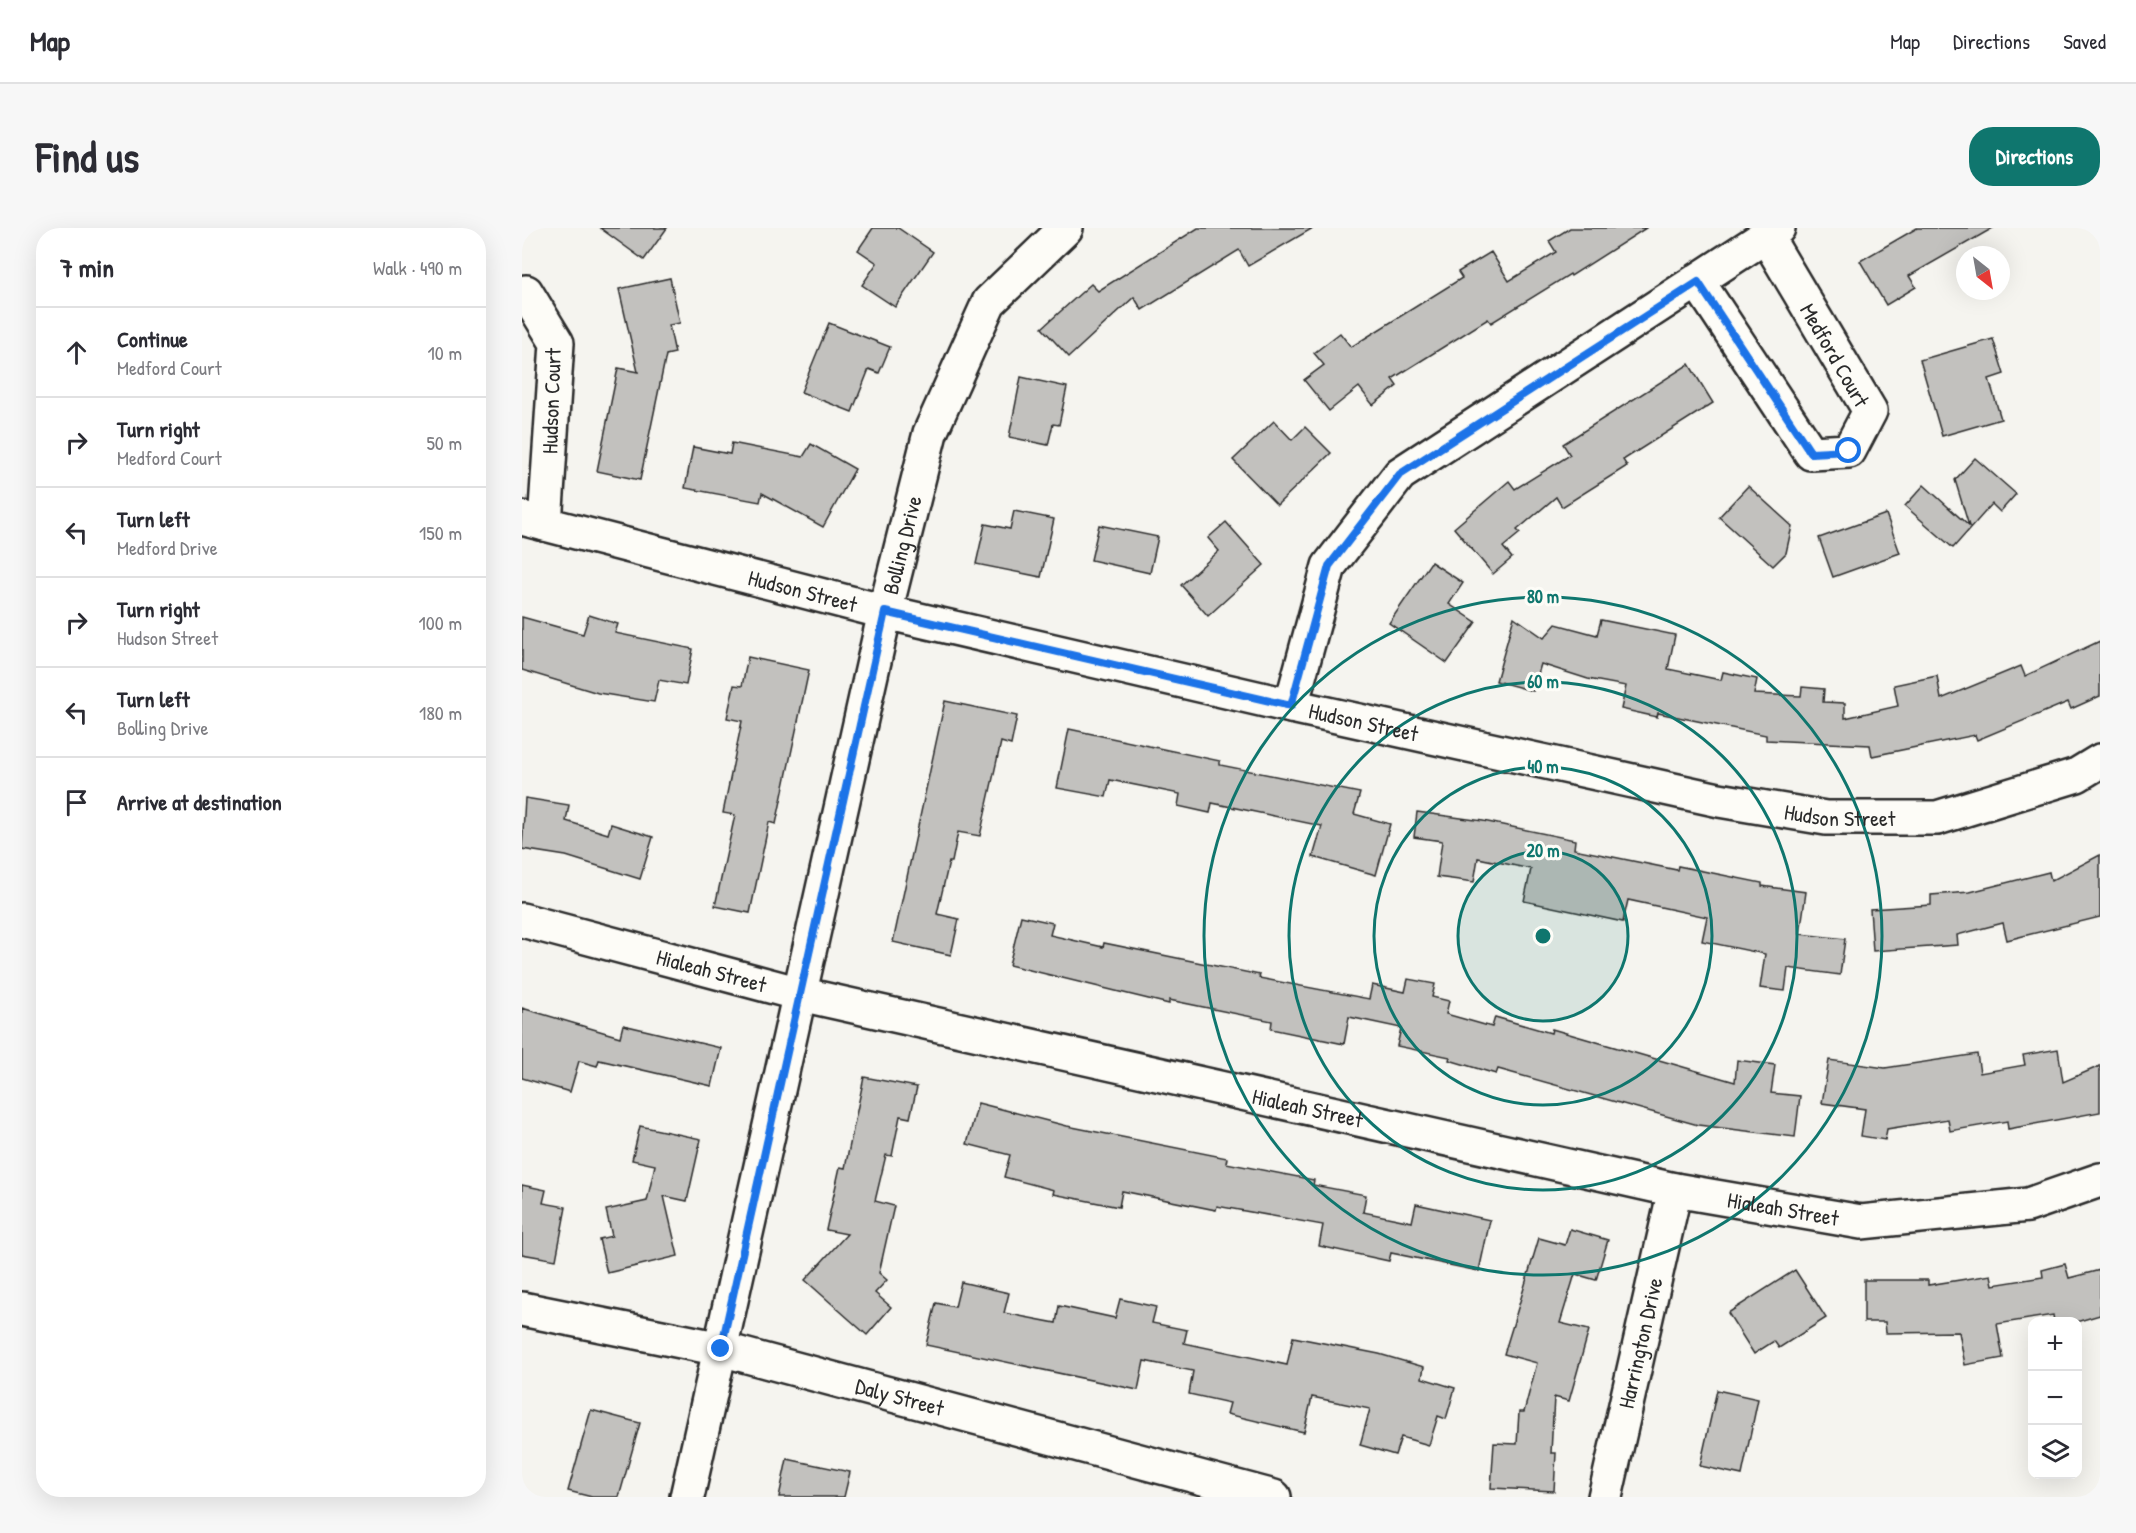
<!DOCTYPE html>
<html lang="en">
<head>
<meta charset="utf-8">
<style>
  body { margin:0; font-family:"Patrick Hand",sans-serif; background:#f7f7f7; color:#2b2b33 }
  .controls { position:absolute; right:18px; bottom:18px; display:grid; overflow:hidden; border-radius:12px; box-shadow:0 6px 24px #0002 }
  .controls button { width:54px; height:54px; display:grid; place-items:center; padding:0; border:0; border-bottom:2px solid #e1e1e2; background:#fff; color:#2b2b33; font:30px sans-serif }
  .compass { position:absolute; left:1434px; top:18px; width:54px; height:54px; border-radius:50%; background:#fff; box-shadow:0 6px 24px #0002; rotate:149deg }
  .stop { position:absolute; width:18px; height:18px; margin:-14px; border:4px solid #1a73e8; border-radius:50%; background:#fff }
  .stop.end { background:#1a73e8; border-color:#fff; box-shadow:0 2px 6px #0008 }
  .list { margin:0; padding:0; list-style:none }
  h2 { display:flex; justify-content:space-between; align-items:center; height:78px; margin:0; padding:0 24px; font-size:26px }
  h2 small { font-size:20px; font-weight:400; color:#7c7c81 }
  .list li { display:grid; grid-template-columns:39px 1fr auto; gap:18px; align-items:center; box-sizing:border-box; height:90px; padding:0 24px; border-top:2px solid #e1e1e2 }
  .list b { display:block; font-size:22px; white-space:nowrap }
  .list p { margin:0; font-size:20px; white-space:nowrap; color:#7c7c81 }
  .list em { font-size:20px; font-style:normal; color:#7c7c81 }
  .icon { flex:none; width:33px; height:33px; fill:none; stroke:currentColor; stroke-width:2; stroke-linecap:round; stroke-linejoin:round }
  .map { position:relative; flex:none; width:1578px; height:1269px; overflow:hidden; border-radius:24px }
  header { display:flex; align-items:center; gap:36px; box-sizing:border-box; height:84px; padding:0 30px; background:#fff; border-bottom:2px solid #e1e1e2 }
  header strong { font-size:28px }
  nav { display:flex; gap:33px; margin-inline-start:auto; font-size:21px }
  .intro { display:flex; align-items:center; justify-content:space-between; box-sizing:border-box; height:144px; padding:0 36px }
  h1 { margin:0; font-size:42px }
  .button { padding:15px 27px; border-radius:24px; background:#0f766e; color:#fff; font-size:21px; font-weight:700 }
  main { display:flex; gap:36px; padding:0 36px }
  aside { flex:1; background:#fff; border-radius:24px; box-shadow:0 6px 24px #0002 }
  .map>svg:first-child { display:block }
  .building { fill:#c2c1be; stroke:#2b2b2b; stroke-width:1.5 }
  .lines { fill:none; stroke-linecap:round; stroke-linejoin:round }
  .minor-casing { stroke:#2b2b2b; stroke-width:38 }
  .minor { stroke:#fdfcf7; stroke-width:33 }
  .route { stroke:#1a73e8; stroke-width:8 }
  .ring { fill:none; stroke:#0f766e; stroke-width:3 }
  .labels { text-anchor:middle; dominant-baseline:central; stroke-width:6; stroke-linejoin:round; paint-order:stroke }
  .street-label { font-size:22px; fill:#2b2b2b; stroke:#fdfcf7 }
  .centre { fill:#0f766e; stroke:#fdfcf7; stroke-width:3 }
  .ring-label { font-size:18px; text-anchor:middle; font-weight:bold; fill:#0f766e; stroke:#fdfcf7; stroke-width:6; stroke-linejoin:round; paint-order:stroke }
</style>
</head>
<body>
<header>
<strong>Map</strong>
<nav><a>Map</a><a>Directions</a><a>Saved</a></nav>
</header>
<div class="intro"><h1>Find us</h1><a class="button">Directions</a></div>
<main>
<aside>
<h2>7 min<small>Walk · 490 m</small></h2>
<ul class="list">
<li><svg class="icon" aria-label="ahead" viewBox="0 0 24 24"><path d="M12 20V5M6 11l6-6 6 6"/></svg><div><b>Continue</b><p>Medford Court</p></div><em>10 m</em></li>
<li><svg class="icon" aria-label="right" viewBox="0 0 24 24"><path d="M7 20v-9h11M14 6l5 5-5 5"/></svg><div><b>Turn right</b><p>Medford Court</p></div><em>50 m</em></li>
<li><svg class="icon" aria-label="left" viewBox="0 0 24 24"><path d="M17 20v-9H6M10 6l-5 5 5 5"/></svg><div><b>Turn left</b><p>Medford Drive</p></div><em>150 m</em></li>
<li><svg class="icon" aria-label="right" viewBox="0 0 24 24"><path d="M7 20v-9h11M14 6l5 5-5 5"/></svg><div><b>Turn right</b><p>Hudson Street</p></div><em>100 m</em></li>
<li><svg class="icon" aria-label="left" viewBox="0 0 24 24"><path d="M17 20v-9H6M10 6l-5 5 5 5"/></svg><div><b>Turn left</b><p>Bolling Drive</p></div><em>180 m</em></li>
<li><svg class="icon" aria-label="arrive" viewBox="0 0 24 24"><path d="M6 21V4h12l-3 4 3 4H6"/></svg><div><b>Arrive at destination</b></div></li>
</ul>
</aside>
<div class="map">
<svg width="1578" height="1269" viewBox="0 0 1578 1269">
  <rect width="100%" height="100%" fill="#f5f4ef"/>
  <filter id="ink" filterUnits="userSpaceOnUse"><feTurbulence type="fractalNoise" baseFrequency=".0167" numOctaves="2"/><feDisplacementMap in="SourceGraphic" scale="12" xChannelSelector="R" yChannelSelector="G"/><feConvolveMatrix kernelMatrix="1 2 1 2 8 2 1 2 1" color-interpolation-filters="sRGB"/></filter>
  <g filter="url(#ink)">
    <g class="building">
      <path d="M 78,0 L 145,0 L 122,32 Z"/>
      <path d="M 351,0 L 376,0 L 411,24 L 373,79 L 340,57 L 355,35 L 336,22 Z"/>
      <path d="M 676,0 L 791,0 L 726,38 L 717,22 L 620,82 L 612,69 L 547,129 L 520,100 L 569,56 L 576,63 Z"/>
      <path d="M 1048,0 L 1124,0 L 1049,48 L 1048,46 L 969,95 L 966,91 L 870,151 L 875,158 L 851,177 L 837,159 L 807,183 L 782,152 L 802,137 L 792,125 L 818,105 L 829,119 L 940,50 L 936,44 L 969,24 L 987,53 L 1034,24 L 1027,13 Z"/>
      <path d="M 1395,0 L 1471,0 L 1387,48 L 1394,59 L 1364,77 L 1338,33 Z"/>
      <path d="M 148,50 L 158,95 L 147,97 L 153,125 L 144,127 L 118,252 L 75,243 L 96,140 L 116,144 L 97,61 Z"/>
      <path d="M 307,95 L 368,119 L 357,145 L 347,141 L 330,184 L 279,164 Z"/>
      <path d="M 1471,111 L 1482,146 L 1467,151 L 1479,191 L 1420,208 L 1398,132 Z"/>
      <path d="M 1167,136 L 1191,175 L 1101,232 L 1105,238 L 1040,279 L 1034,269 L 995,302 L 998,305 L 981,319 L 990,330 L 971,346 L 932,300 L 987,253 L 993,261 L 1048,227 L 1041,216 Z"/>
      <path d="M 499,149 L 545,159 L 537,197 L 531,196 L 526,217 L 487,209 Z"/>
      <path d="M 752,193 L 770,212 L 783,199 L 809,225 L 755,277 L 711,232 Z"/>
      <path d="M 210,215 L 281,229 L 289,216 L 333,241 L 301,299 L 240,265 L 238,274 L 163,260 L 171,219 L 208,226 Z"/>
      <path d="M 1453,230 L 1494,266 L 1478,284 L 1470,276 L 1431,320 L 1383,278 L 1402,257 L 1447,298 L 1433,252 Z"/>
      <path d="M 1226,258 L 1270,298 L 1264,325 L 1251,338 L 1197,289 Z"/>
      <path d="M 492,283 L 532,291 L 519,349 L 454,336 L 463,296 L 488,301 Z"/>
      <path d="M 1364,286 L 1378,325 L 1311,349 L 1297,310 Z"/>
      <path d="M 704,294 L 742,337 L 686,388 L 659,357 L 697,323 L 686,310 Z"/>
      <path d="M 577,297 L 636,309 L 628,345 L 569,332 Z"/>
      <path d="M 909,334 L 941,355 L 927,376 L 954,394 L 925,435 L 867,395 Z"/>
      <path d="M 67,387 L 96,396 L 93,405 L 171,421 L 164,457 L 137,452 L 132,474 L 76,465 L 0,442 L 0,389 L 61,406 Z"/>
      <path d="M 992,389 L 1022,410 L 1034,396 L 1075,407 L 1079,392 L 1153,407 L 1146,441 L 1199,452 L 1201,444 L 1235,451 L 1232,466 L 1279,468 L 1280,459 L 1302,461 L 1301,474 L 1323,475 L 1323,490 L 1376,478 L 1372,457 L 1415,448 L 1419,471 L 1499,438 L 1503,448 L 1578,413 L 1578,468 L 1549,481 L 1546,474 L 1455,512 L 1453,507 L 1350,528 L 1348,517 L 1244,512 L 1244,507 L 1136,485 L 1135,489 L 1099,481 L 1104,458 L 1066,451 L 1019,436 L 1011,463 L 974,453 Z"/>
      <path d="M 226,429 L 287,442 L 254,596 L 247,594 L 228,685 L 193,678 L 213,587 L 201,585 L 220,493 L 205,490 L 212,457 L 220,458 Z"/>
      <path d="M 423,473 L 495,488 L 489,517 L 479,514 L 458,608 L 436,604 L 430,634 L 427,634 L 415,686 L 437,691 L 429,727 L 371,714 Z"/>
      <path d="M 547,501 L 698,533 L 698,537 L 838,565 L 832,586 L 868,596 L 854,647 L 791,629 L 800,598 L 690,575 L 688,585 L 656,578 L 658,566 L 588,552 L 584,569 L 535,560 Z"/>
      <path d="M 3,570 L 47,577 L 44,593 L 86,606 L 89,596 L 131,609 L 118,651 L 44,628 L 0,621 Z"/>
      <path d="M 895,584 L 961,593 L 1053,612 L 1052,621 L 1155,642 L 1156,638 L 1240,655 L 1240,658 L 1284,664 L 1278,706 L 1323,711 L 1318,747 L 1266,740 L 1263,763 L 1238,760 L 1243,726 L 1180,713 L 1185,689 L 1106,672 L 1101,694 L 1002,673 L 1009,641 L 956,630 L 952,654 L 915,649 L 920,613 L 892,609 Z"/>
      <path d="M 1578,627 L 1578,689 L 1485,712 L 1481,695 L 1435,707 L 1436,717 L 1351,723 L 1348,681 L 1409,677 L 1409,667 L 1448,664 L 1527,644 L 1529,653 Z"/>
      <path d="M 499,688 L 531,695 L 528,707 L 581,719 L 582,715 L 738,747 L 737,750 L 847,771 L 850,757 L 883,764 L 886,751 L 913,756 L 910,769 L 927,773 L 924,786 L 970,799 L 973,789 L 1029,805 L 1030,801 L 1213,854 L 1215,832 L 1253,837 L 1249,865 L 1278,868 L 1273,909 L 1176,897 L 976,841 L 974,846 L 927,832 L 928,829 L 875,818 L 879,800 L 827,789 L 822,816 L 749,801 L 750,793 L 647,772 L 647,776 L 487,737 Z"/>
      <path d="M 0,780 L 98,809 L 101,797 L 199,820 L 190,858 L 77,832 L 75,838 L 57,833 L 48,864 L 0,850 Z"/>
      <path d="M 1536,821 L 1541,854 L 1578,838 L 1578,884 L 1486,901 L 1485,893 L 1428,903 L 1426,891 L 1365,901 L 1363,912 L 1339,908 L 1343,881 L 1300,875 L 1307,832 L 1363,840 L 1455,826 L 1458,845 L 1503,837 L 1501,827 Z"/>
      <path d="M 342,849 L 395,859 L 388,890 L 378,888 L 370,928 L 364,927 L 353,973 L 372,978 L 357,1045 L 365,1052 L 353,1065 L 369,1079 L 345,1107 L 283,1052 L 325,1006 L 304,1002 L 318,939 L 323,940 Z"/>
      <path d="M 456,875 L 545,898 L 705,930 L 704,935 L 792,952 L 791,957 L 844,967 L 841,984 L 890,994 L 894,976 L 968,992 L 957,1043 L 869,1025 L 867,1033 L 797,1018 L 801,997 L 695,978 L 694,982 L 600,963 L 597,979 L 531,966 L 532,962 L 482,949 L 488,927 L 445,916 Z"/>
      <path d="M 118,898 L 179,911 L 165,973 L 142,968 L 156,1028 L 85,1045 L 77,1011 L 90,1008 L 84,982 L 125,973 L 133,937 L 110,932 Z"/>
      <path d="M 0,957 L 24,962 L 21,975 L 44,979 L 34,1032 L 0,1026 Z"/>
      <path d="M 1048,1001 L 1086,1012 L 1074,1052 L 1053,1046 L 1038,1095 L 1067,1102 L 1047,1173 L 1032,1169 L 1029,1225 L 1034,1225 L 1032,1263 L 969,1260 L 972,1215 L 995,1216 L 997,1184 L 1002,1184 L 1015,1135 L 982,1126 L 990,1100 L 1017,1010 L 1043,1017 Z"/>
      <path d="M 1543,1036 L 1547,1050 L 1578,1042 L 1578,1087 L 1554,1094 L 1532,1094 L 1531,1087 L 1475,1096 L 1481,1130 L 1443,1137 L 1437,1104 L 1364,1105 L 1363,1094 L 1342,1094 L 1342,1052 L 1406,1052 L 1406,1057 L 1469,1047 L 1471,1057 L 1521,1049 L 1520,1042 Z"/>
      <path d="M 1273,1042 L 1304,1090 L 1257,1120 L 1252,1113 L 1232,1126 L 1206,1085 Z"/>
      <path d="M 439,1054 L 487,1065 L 482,1085 L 534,1095 L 537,1078 L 593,1090 L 598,1071 L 634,1079 L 630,1095 L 665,1102 L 662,1115 L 765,1137 L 771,1109 L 857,1126 L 902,1139 L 900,1150 L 933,1160 L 924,1191 L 916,1188 L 907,1217 L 879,1209 L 873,1227 L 838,1217 L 848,1181 L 790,1169 L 782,1204 L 705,1186 L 708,1175 L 667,1166 L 671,1143 L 622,1133 L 616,1162 L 404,1117 L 414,1075 L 433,1079 Z"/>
      <path d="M 1195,1162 L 1236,1171 L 1220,1247 L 1178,1238 Z"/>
      <path d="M 69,1182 L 118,1195 L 97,1269 L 70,1269 L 46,1263 Z"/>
      <path d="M 265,1231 L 328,1244 L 322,1269 L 257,1269 Z"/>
    </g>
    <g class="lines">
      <defs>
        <g id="minor">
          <path d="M 1176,54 L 1289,225 L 1327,223 L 1348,183 L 1244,8"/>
          <path d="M 0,68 L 4,64 L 35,115 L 23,296"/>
          <path id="s1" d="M 0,290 L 363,384 L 769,478 L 1197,572 L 1304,590 L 1415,590 L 1555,547 L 1578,533"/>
          <path d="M 769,478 L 807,338 L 878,246 L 1256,0"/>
          <path id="s2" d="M 0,692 L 278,766 L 1153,962 L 1339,994 L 1506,977 L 1578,952"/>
          <path id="s3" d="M 0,1081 L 199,1121 L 752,1269"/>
          <path id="s4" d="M 165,1269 L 363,384 L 408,205 L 467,74 L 544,0"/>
          <path id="s5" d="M 1083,1269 L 1153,962"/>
        </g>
      </defs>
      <use href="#minor" class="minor-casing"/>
      <use href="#minor" class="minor"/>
    </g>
  </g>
  <g class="lines" filter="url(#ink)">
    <path class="route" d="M 199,1121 L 363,384 L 769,478 L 807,338 L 878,246 L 1176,54 L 1289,225 L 1327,223"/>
  </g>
  <circle cx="1021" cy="708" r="85" fill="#0f766e" fill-opacity=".12"/>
  <g class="ring">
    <circle cx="1021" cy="708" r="85"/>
    <circle cx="1021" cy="708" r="169"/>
    <circle cx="1021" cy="708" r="254"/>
    <circle cx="1021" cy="708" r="339"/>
  </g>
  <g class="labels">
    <g class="street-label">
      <text transform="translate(1313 127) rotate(60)">Medford Court</text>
      <text transform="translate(29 173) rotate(-88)">Hudson Court</text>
      <text stroke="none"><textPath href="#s4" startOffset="976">Bolling Drive</textPath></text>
      <text stroke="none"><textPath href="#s1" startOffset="290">Hudson Street</textPath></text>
      <text stroke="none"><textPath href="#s1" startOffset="866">Hudson Street</textPath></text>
      <text stroke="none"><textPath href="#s1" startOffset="1352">Hudson Street</textPath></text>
      <text stroke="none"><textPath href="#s2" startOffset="196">Hialeah Street</textPath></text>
      <text stroke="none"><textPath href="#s2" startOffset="808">Hialeah Street</textPath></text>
      <text stroke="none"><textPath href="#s2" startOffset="1294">Hialeah Street</textPath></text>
      <text stroke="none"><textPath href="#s5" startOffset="158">Harrington Drive</textPath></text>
      <text stroke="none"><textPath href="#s3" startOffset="388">Daly Street</textPath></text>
    </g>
  </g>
  <circle cx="1021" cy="708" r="9" class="centre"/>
  <g class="ring-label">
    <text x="1021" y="375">80 m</text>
    <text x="1021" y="460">60 m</text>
    <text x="1021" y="545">40 m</text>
    <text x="1021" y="629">20 m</text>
  </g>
</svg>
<div class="controls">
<button>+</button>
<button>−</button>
<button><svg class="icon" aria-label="layers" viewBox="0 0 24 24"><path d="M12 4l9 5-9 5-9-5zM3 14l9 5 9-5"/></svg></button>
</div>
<svg class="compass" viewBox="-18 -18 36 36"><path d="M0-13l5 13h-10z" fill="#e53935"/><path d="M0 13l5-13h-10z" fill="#7c7c81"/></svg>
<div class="stop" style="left:1327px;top:223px"></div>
<div class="stop end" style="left:199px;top:1121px"></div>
</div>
</main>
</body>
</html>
